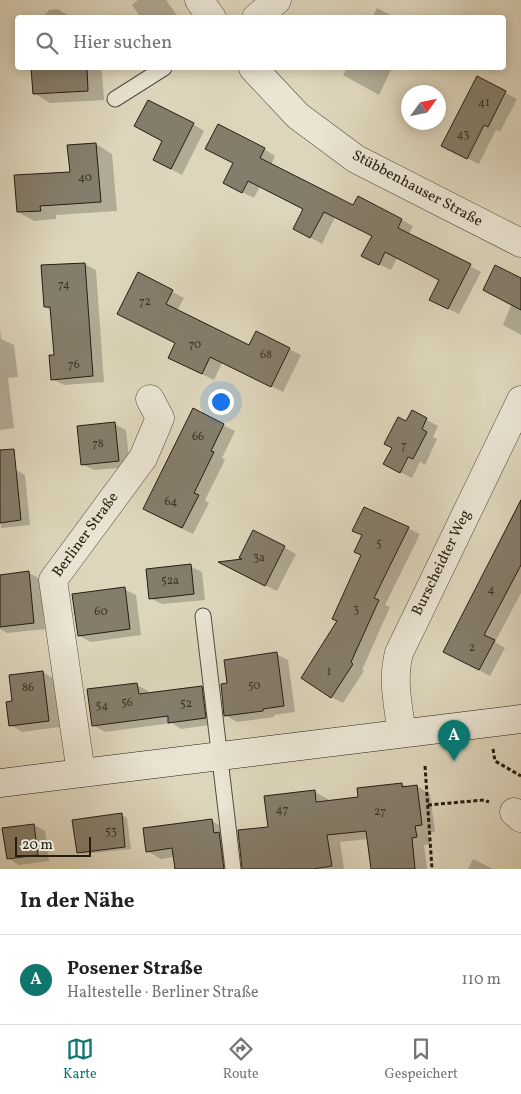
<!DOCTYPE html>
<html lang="de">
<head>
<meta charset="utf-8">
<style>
  body { margin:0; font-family:Vollkorn,serif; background:#f2f2f2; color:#202124 }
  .compass { position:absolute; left:401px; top:85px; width:45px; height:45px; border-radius:50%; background:#fff; box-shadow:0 2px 12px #0003; rotate:57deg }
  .scale { position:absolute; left:15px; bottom:12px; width:76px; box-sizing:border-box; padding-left:5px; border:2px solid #251d13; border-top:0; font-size:14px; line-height:18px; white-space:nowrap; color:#251d13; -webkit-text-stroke:4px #eae4d3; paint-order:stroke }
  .you { position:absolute; left:220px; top:401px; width:18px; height:18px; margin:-12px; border:4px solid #fff; border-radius:50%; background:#1a73e8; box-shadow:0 0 0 8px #1a73e833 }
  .badge { display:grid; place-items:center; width:32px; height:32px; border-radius:50%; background:#0f766e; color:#fff; font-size:16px; font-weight:700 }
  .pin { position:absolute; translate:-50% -41px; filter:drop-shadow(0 1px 2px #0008) }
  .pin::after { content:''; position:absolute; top:26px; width:18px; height:15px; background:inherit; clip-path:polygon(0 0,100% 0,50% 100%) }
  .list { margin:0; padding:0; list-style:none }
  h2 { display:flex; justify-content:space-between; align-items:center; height:65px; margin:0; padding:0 20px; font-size:21px }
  h2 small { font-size:16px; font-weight:400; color:#757577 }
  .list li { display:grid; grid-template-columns:32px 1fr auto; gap:15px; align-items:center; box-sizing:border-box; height:90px; padding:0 20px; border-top:1px solid #e0e0e0 }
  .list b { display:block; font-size:19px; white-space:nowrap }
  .list p { margin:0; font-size:16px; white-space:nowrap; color:#757577 }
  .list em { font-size:16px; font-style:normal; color:#757577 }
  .icon { flex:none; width:28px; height:28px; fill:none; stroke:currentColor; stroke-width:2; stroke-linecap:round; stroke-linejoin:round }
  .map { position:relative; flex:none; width:521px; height:869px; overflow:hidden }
  .search { position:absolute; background:#fff; box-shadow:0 2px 12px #0003; left:15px; right:15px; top:15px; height:55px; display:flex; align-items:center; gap:12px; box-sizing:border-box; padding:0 18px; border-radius:5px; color:#757577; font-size:19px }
  .sheet { height:155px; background:#fff }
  nav { display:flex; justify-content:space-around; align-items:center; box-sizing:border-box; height:70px; border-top:1px solid #e0e0e0; background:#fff; font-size:14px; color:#757577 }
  nav a { display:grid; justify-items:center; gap:2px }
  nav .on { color:#0f766e }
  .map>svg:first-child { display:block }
  .shadow { fill:#0003 }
  .building { fill:#857d6b; stroke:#251d13 }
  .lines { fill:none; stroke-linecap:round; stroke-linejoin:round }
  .lane-casing { stroke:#534b3d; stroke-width:17 }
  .street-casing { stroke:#534b3d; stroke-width:29 }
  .secondary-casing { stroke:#251d13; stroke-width:29 }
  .path { stroke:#251d13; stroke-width:3; stroke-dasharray:4 2.5; stroke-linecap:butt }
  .lane { stroke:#eae4d3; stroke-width:15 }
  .street { stroke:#eae4d3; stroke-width:28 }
  .secondary { stroke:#eae4d3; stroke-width:28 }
  .labels { text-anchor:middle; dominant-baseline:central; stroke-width:5; stroke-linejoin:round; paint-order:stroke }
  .number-label { font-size:12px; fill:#3d3529 }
  .street-label { font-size:15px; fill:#251d13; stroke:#eae4d3 }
</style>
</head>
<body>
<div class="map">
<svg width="521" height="869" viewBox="0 0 521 869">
  <rect width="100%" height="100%" fill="#ded6bc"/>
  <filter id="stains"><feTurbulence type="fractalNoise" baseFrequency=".004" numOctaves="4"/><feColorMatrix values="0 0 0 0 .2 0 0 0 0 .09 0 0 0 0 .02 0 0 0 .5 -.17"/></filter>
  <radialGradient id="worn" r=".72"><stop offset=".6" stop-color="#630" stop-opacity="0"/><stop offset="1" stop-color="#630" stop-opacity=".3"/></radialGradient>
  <g class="shadow">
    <path d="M 138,0 L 166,0 L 179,18 L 141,18 L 132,5 Z"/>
    <path d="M 377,8 L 396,18 L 372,18 Z"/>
    <path d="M 58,9 L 72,18 L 42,18 L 49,10 Z"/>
    <path d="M 32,68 L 97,68 L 102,72 L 104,100 L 50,103 L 34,93 Z"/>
    <path d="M 347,68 L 392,68 L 379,95 L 343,75 Z"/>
    <path d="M 478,78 L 517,99 L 500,132 L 496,130 L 479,164 L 454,152 Z"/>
    <path d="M 193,124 L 204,131 L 182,175 L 165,166 Z"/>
    <path d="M 96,144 L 112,154 L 117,211 L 56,215 L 56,219 L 34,221 L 18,212 L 71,173 Z"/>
    <path d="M 264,149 L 275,156 L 271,165 L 354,207 L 402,220 L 413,226 L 409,234 L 481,272 L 459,314 L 442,306 L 441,280 L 397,258 L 391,270 L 374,262 L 373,236 L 335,217 L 322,244 L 306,235 L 304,209 L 260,186 L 254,198 L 236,189 Z"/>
    <path d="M 85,264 L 96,270 L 104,382 L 64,385 L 52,379 L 55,356 L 52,311 L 45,307 Z"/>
    <path d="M 138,274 L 184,298 L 177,311 L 250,347 L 289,349 L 301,355 L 283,392 L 222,363 L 214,380 L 181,364 L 177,343 Z"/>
    <path d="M 521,280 L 521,335 L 503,325 Z"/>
    <path d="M 0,328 L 1,339 L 14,345 L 18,377 L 8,378 L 14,428 L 0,430 Z"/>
    <path d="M 193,410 L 235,431 L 222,458 L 225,460 L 205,500 L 209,503 L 193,534 L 155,515 Z"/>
    <path d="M 412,412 L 438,426 L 433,437 L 437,439 L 425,465 L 420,462 L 412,478 L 396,470 L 406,423 Z"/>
    <path d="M 114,424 L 126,430 L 130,467 L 94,470 L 82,464 Z"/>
    <path d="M 16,470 L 25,475 L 30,525 L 1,528 L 0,472 Z"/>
    <path d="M 521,498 L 521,593 L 495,642 L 505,648 L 490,676 L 445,652 Z"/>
    <path d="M 408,528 L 420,534 L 385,605 L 390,607 L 362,670 L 364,671 L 343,703 L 331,697 L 338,621 L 362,555 L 363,535 Z"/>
    <path d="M 254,531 L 296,554 L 277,591 L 230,568 L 246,560 Z"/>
    <path d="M 190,566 L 202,572 L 205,600 L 162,604 L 150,598 Z"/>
    <path d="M 29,573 L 40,579 L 45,629 L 7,633 L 0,629 L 0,576 Z"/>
    <path d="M 124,589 L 136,595 L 141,635 L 91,642 L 79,636 Z"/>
    <path d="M 276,654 L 288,660 L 295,712 L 274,715 L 274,717 L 237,722 L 225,715 L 229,684 Z"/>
    <path d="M 43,672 L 54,679 L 60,727 L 22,732 L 11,725 L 13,702 Z"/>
    <path d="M 137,685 L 148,691 L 149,694 L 202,688 L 213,694 L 217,724 L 181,729 L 172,723 L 105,732 L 93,725 Z"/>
    <path d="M 402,784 L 408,787 L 417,786 L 430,794 L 435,832 L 428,833 L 430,844 L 424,845 L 427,869 L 372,869 L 369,839 L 340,842 L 344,869 L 243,869 L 269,828 L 315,792 L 328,799 L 328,802 L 360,798 Z"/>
    <path d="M 121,815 L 127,818 L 131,849 L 83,854 L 78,851 Z"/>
    <path d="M 212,821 L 225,828 L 236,869 L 176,869 L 174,857 L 161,859 L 147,851 Z"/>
    <path d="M 34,825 L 45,831 L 49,861 L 19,865 L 8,858 Z"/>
    <path d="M 473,859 L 493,869 L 468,869 Z"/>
  </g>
  <g class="building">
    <path d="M 31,68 L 87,68 L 88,91 L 33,94 Z"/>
    <path d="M 477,76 L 506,91 L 488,127 L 484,125 L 467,159 L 441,146 Z"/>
    <path d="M 148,100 L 194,123 L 171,169 L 153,160 L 162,141 L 134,126 Z"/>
    <path d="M 218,124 L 265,148 L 260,158 L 353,205 L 358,196 L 402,219 L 398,228 L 471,264 L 448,309 L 429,300 L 439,280 L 385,252 L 379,265 L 361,256 L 372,236 L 324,212 L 310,238 L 293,229 L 303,209 L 248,181 L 242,193 L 223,183 L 233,163 L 205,149 Z"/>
    <path d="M 96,143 L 101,202 L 40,206 L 41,211 L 17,212 L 14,175 L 70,172 L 67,145 Z"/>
    <path d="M 85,263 L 93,376 L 51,380 L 49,355 L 54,355 L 50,307 L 44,307 L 41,265 Z"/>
    <path d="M 495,265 L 521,278 L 521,310 L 483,290 Z"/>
    <path d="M 138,272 L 173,290 L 166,304 L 249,345 L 256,331 L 290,348 L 271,387 L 210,357 L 202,374 L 168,358 L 175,343 L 117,314 Z"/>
    <path d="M 193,408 L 224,424 L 211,451 L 214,452 L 194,493 L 199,495 L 182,528 L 143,509 Z"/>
    <path d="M 412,410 L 427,418 L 422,429 L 427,432 L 413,459 L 408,457 L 400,473 L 383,464 L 392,448 L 384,444 L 398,417 L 406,421 Z"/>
    <path d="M 115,422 L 119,461 L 81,465 L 77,426 Z"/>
    <path d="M 14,449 L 21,520 L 0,523 L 0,450 Z"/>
    <path d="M 521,500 L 521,565 L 484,635 L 495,640 L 479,670 L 443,652 Z"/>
    <path d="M 364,507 L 409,527 L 374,598 L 379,600 L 351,662 L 353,664 L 331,698 L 301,678 L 337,621 L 332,619 L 361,555 L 354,552 L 362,535 L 352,531 Z"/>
    <path d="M 253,530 L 285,546 L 265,586 L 218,562 L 242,559 L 239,558 Z"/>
    <path d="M 191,564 L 194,594 L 149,599 L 146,569 Z"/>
    <path d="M 29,571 L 34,623 L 0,627 L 0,575 Z"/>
    <path d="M 125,587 L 130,629 L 78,636 L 72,594 Z"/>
    <path d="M 277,652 L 284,706 L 263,709 L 263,711 L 224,716 L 221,684 L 227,683 L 224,660 Z"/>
    <path d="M 43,671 L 49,721 L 9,726 L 6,702 L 12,701 L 9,675 Z"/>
    <path d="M 137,683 L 139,694 L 202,686 L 206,718 L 168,723 L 168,716 L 92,726 L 87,689 Z"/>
    <path d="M 402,783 L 402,787 L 417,785 L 422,825 L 415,826 L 417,837 L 412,838 L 415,869 L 371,869 L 366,831 L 327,835 L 332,866 L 313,869 L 242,869 L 238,830 L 268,827 L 264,796 L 315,790 L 316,802 L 358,797 L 357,788 Z"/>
    <path d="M 122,813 L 125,847 L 77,853 L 72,820 Z"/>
    <path d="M 212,819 L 214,833 L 219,832 L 224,869 L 175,869 L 172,848 L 146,852 L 143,828 Z"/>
    <path d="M 34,824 L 38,855 L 7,859 L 2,828 Z"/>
  </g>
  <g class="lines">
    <defs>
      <g id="lane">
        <path d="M 115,99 L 164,68"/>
        <path d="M 203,616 L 233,869"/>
      </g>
      <g id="street">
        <path d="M 199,0 L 212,18"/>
        <path d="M 256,18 L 277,0"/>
        <path d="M 253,68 L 298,116 L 356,159 L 521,243"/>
        <path d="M 402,733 C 398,706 392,679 399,653 L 521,400"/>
        <path d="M 81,773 L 53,580 L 143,458 L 160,418 L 150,399"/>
        <path d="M 514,812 L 521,818"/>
      </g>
      <path id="secondary" d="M 0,783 L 521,719"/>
    </defs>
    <use href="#lane" class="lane-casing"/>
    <use href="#street" class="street-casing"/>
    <use href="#secondary" class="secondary-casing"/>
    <g class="path">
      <path d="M 493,749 L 495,761 L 521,776"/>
      <path d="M 425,766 L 432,869"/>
      <path d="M 428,805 L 484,800 L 489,802"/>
    </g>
    <use href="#lane" class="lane"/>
    <use href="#street" class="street"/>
    <use href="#secondary" class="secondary"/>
  </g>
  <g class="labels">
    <g class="number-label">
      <text x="484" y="103">41</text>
      <text x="463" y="135">43</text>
      <text x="85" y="178">40</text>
      <text x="64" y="285">74</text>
      <text x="145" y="302">72</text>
      <text x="195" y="345">70</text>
      <text x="266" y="355">68</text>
      <text x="74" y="365">76</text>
      <text x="198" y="437">66</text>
      <text x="98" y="444">78</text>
      <text x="404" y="446">7</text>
      <text x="171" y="502">64</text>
      <text x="379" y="544">5</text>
      <text x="259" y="558">3a</text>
      <text x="170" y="581">52a</text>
      <text x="491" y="590">4</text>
      <text x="356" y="610">3</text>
      <text x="101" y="612">60</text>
      <text x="472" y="648">2</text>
      <text x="329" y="672">1</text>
      <text x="254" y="686">50</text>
      <text x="28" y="688">86</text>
      <text x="127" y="703">56</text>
      <text x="186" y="704">52</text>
      <text x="102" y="706">54</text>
      <text x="282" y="810">47</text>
      <text x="380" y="812">27</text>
      <text x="111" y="832">53</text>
    </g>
    <g class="street-label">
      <text transform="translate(417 189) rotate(28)">Stübbenhauser Straße</text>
      <text transform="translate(86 535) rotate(-54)">Berliner Straße</text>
      <text transform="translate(442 563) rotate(-64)">Burscheidter Weg</text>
    </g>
  </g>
  <rect width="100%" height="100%" filter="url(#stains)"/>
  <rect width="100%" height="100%" fill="url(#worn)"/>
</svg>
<svg class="compass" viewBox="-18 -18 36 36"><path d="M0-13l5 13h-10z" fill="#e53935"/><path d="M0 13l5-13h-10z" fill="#757577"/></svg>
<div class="scale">20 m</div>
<div class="you"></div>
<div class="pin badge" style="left:454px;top:761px">A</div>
<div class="search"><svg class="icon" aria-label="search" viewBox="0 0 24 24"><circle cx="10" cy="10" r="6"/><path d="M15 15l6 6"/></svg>Hier suchen</div>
</div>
<section class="sheet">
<h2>In der Nähe<small></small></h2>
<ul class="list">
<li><span class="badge">A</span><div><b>Posener Straße</b><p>Haltestelle · Berliner Straße</p></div><em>110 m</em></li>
</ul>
</section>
<nav>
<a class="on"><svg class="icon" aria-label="map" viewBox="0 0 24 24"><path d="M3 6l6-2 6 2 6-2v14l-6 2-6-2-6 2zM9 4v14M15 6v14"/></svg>Karte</a>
<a><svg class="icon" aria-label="directions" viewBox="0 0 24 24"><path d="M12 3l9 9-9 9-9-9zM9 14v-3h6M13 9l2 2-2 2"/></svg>Route</a>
<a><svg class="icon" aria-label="saved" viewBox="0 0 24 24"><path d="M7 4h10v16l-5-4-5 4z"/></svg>Gespeichert</a>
</nav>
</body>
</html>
